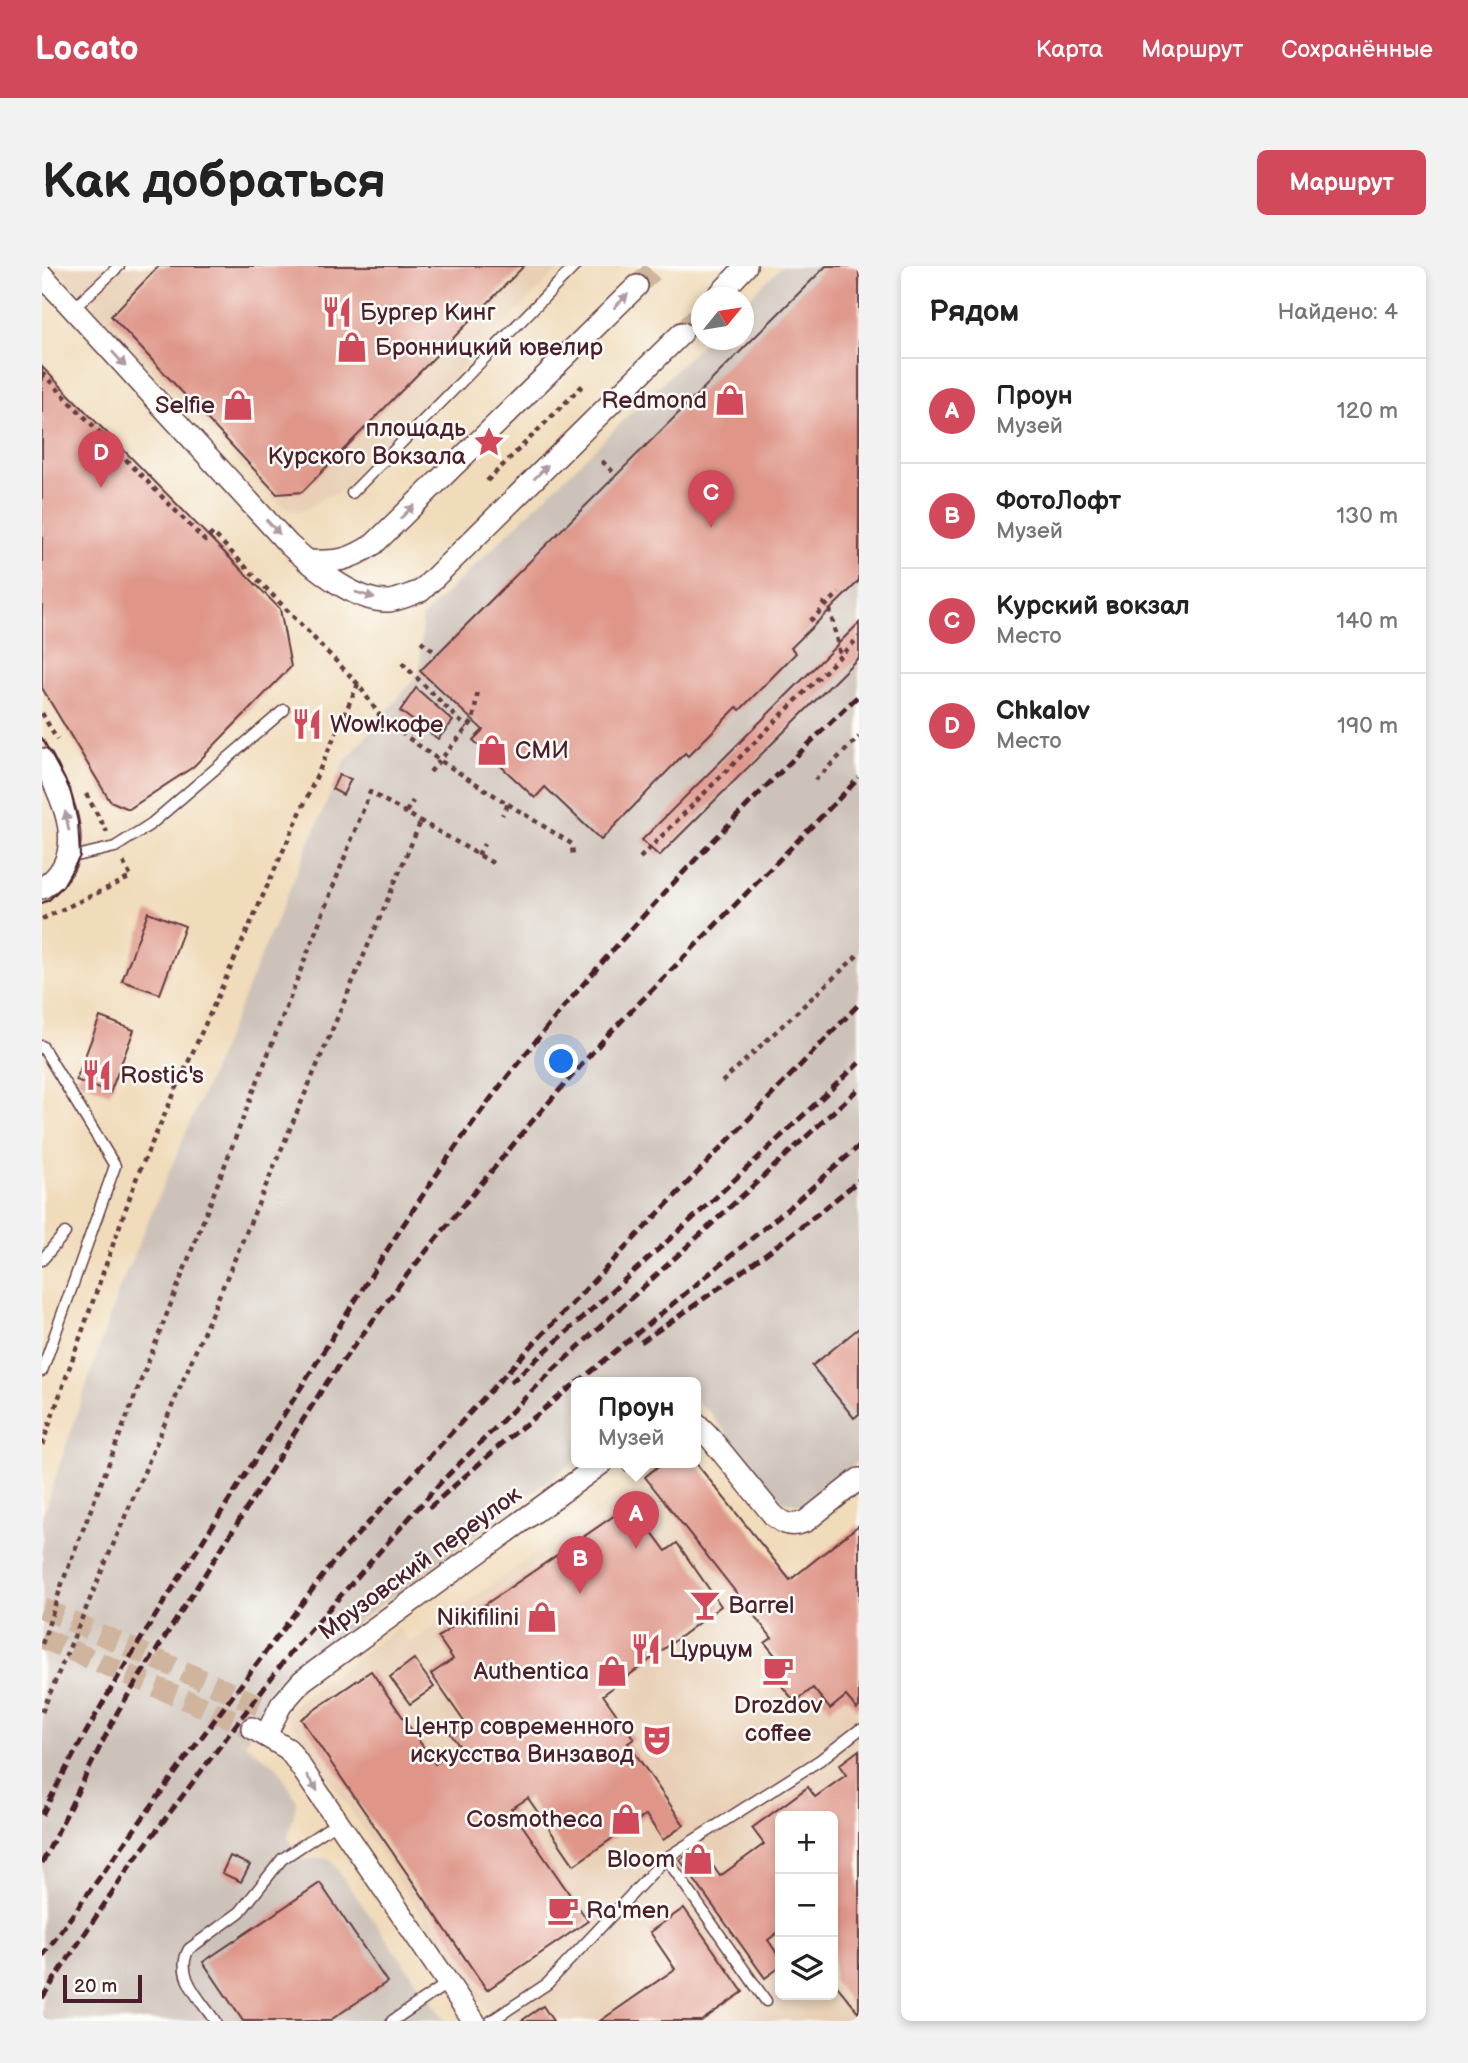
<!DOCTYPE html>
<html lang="ru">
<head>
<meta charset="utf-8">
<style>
  body { margin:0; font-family:"Balsamiq Sans",sans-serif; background:#f2f2f2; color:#222 }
  .controls { position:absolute; right:21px; bottom:21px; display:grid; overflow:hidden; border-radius:10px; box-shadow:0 4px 10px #0003 }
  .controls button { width:63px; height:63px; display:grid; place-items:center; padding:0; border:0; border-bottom:2px solid #e0e0e0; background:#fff; color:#222; font:35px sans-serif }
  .compass { position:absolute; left:649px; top:21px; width:63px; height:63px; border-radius:50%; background:#fff; box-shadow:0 4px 10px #0003; rotate:60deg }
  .scale { position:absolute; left:21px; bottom:18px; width:79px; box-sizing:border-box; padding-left:7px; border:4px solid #4a1f2b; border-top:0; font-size:19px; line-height:24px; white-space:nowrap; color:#4a1f2b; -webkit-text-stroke:5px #fdfcf7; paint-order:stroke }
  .you { position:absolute; left:520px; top:796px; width:24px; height:24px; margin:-18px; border:5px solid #fff; border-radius:50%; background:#1a73e8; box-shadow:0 0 0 10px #1a73e833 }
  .badge { display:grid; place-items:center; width:46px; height:46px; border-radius:50%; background:#d1495b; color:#fff; font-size:23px; font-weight:700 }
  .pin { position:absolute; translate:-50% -58px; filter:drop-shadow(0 2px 4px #0008) }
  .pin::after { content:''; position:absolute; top:37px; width:24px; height:21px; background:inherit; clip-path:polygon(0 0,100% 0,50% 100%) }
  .popup { position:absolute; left:529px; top:1111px; width:130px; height:91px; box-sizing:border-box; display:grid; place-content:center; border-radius:10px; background:#fff; filter:drop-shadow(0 2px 5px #0005); font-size:23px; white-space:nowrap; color:#767676 }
  .popup b { font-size:26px; color:#222 }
  .popup::after { content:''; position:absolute; left:50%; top:100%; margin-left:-14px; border:14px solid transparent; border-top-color:#fff }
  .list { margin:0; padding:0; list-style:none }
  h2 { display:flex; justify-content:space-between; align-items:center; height:91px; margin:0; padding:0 28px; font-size:30px }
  h2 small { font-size:23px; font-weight:400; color:#767676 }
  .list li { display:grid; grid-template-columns:46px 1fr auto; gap:21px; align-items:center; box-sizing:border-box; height:105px; padding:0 28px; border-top:2px solid #e0e0e0 }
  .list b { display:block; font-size:26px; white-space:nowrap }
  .list p { margin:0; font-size:23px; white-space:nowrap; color:#767676 }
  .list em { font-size:23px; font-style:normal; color:#767676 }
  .icon { flex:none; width:38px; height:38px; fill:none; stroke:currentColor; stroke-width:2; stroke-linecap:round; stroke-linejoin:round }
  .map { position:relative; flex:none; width:817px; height:1755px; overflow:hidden; border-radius:10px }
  header { display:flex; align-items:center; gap:42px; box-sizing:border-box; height:98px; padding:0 35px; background:#d1495b; color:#fff }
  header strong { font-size:33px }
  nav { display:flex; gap:38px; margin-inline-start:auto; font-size:24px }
  .intro { display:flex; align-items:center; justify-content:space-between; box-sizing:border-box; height:168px; padding:0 42px }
  h1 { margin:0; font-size:49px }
  .button { padding:18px 32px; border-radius:10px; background:#d1495b; color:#fff; font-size:24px; font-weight:700 }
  main { display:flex; gap:42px; padding:0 42px }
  aside { flex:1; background:#fff; border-radius:10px; box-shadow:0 4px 10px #0003 }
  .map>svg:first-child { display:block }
  .built { fill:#e8cfb5; fill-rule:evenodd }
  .industrial { fill:#cdc2b9 }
  .building { fill:#df9689 }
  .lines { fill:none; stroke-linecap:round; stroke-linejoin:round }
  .minor-tunnel { stroke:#cfb59d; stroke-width:21; stroke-dasharray:21 10; stroke-linecap:butt }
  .service-casing { stroke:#633b40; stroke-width:13 }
  .minor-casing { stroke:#633b40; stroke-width:24 }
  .path { stroke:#633b40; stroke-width:4.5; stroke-dasharray:5 5; stroke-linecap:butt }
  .service { stroke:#fff; stroke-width:10 }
  .minor { stroke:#fff; stroke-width:21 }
  .tram { stroke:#4a1f2b; stroke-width:2 }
  .rail { stroke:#4a1f2b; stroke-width:5; stroke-dasharray:10 5; stroke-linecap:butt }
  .oneway { fill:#ae9aa0 }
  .labels { text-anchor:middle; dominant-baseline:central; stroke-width:5; stroke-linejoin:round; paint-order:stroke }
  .poi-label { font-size:24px; fill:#4a1f2b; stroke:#fdfcf7; text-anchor:start }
  .street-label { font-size:24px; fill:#4a1f2b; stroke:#fdfcf7 }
</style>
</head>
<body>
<header>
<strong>Locato</strong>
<nav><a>Карта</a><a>Маршрут</a><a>Сохранённые</a></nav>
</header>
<div class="intro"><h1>Как добраться</h1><a class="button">Маршрут</a></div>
<main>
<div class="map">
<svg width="817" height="1755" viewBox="0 0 817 1755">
  <rect width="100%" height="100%" fill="#fdfcf7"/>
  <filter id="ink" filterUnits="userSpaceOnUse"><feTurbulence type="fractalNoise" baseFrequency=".0143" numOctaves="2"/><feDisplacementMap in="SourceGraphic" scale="14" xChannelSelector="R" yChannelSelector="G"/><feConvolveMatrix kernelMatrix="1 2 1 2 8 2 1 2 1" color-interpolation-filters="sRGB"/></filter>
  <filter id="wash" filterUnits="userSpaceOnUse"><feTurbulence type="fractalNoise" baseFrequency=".00686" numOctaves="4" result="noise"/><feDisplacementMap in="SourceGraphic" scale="28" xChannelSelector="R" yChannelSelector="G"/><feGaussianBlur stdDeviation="1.57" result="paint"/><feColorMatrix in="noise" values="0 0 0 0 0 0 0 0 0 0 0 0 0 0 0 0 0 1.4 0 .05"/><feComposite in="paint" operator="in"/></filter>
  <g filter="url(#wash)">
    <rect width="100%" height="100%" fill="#f0dbba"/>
    <g class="built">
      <path d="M 12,0 L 520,0 L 296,228 L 284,230 L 267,242 L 258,245 L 249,244 L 232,233 Z"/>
      <path d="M 654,1196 L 748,1314 L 817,1259 L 817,1755 L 452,1755 L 242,1446 L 356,1361 L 368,1377 L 620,1197 ZM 738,1550 L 791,1550 L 791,1729 L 738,1729 Z"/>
    </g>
    <path class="industrial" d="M 740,0 L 817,0 L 817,1195 L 759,1238 L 740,1235 L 667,1146 L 654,1135 L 654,1117 L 534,1117 L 534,1194 L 231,1418 L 203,1478 L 235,1501 L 255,1535 L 246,1572 L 261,1593 L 287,1592 L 403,1755 L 0,1755 L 0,1251 L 76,1026 L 301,498 L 378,406 L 380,351 L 664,74 L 702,74 L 702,37 Z"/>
    <g id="blocks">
      <g class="building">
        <path d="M 117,0 L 482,0 L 260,226 L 235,228 L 69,50 Z"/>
        <path d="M 784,0 L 817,0 L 817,315 L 749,382 L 754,387 L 698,444 L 695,441 L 646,490 L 643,487 L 559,574 L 503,521 L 493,532 L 431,474 L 441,464 L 378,405 Z"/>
        <path d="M 0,101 L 238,343 L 249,401 L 151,501 L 87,543 L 68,535 L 0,422 Z"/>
        <path d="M 817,357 L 817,391 L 617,590 L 600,574 Z"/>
        <path d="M 374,422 L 411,455 L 396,473 L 358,445 Z"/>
        <path d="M 297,509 L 309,513 L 301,529 L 290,523 Z"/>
        <path d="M 106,646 L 143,660 L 118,728 L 80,715 Z"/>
        <path d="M 58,751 L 92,764 L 68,827 L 34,814 Z"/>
        <path d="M 817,1062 L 817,1148 L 812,1152 L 770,1100 Z"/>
        <path d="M 620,1197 L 654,1197 L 748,1314 L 817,1259 L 817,1441 L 815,1443 L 804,1430 L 788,1443 L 771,1422 L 753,1436 L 726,1403 L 737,1394 L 723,1377 L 730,1372 L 603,1211 Z"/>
        <path d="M 589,1238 L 624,1285 L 635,1277 L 679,1340 L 561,1429 L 592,1473 L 586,1477 L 642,1559 L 621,1574 L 604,1549 L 532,1599 L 486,1532 L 469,1543 L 546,1655 L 445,1724 L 259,1453 L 329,1405 L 393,1498 L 418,1481 L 408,1467 L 423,1457 L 389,1408 L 411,1393 L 396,1371 Z"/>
        <path d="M 372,1393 L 392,1421 L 368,1438 L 348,1411 Z"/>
        <path d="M 817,1484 L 817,1747 L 791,1715 L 791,1550 L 738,1550 L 738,1665 L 726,1674 L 738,1692 L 738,1701 L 723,1712 L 638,1594 L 657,1580 L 678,1610 L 722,1578 L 710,1562 L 766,1521 L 773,1531 L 804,1509 L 797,1499 Z"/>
        <path d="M 188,1590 L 208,1599 L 199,1616 L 180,1607 Z"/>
        <path d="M 278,1617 L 345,1716 L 287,1755 L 201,1755 L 161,1696 Z"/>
        <path d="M 642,1642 L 701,1726 L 659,1755 L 558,1755 L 633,1703 L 608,1666 Z"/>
        <path d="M 501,1740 L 511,1755 L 479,1755 Z"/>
      </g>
    </g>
  </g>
  <g filter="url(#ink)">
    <use href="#blocks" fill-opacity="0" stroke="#633b40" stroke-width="2"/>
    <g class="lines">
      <g class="minor-tunnel">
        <path d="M 595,20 L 616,0"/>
        <path d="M 640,67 L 660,46"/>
        <path d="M 0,1342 L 221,1441"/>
        <path d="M 0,1372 L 210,1462"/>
      </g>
      <defs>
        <g id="service">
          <path d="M 31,43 L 77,0"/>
          <path d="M 310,227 L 533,0"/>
          <path d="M 26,592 L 73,581 L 109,558 L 242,444"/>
          <path d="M 0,780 L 73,900 L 0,1105"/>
          <path d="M 0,994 L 23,967"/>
          <path d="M 624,1592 L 724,1735"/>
          <path d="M 173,1755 C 158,1733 132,1709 147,1683 L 198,1646 L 240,1593 L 296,1556"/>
          <path d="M 350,1755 L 406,1717"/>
          <path d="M 449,1755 L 505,1718 L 624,1592 L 778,1494 L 817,1464"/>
        </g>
        <g id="minor">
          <path d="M 0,9 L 247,279 C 271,300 313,337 347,335 C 357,334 369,328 379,325 L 640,67"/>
          <path d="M 674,32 L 704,0"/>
          <path d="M 265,295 C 295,296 306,295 332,278 L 595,20"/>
          <path d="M 0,493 C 21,532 50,591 0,622"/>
          <path d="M 654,1157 L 665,1168 L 732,1250 C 743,1259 750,1261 764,1255 L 817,1213"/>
          <path d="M 210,1462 L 246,1483 L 254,1494 L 432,1755"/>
          <path d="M 224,1469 L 239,1439 L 260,1415 L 560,1197"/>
        </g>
      </defs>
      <use href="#service" class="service-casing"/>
      <use href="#minor" class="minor-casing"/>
      <g class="path">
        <path d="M 0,107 L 163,275 L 171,267 L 316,418 L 340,453 L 397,494 L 466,538 L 460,549"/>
        <path d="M 560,195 L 574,209"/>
        <path d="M 445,215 L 542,118"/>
        <path d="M 780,336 L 788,344 L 798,389"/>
        <path d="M 768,355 L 797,327"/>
        <path d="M 379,375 L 395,388"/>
        <path d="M 360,397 L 425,462"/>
        <path d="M 0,447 L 15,474"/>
        <path d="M 388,506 L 431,455 L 436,424"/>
        <path d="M 773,514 L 817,471"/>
        <path d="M 44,528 L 65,566"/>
        <path d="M 466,538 L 530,578 L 531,591"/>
        <path d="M 364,546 L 371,535"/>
        <path d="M 436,589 L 442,578"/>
        <path d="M 598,592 L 817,371"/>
        <path d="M 0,653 L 89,611 L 81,596"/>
        <path d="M 680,816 L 817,688"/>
        <path d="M 0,1179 L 96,908 L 316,418"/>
        <path d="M 582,1205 L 592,1197"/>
        <path d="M 0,1378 L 21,1315 L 328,526 L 451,597"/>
        <path d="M 0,1446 L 379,555"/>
      </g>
      <use href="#service" class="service"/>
      <use href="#minor" class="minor"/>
      <path class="tram" d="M 0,472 L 28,523 L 36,556 L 38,590 L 21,620 L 7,634 L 0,637"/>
      <g class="rail">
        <path d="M 599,1076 C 674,1025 747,973 817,914"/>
        <path d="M 468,1117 L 670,935 L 817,797"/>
        <path d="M 535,1117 L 749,940 L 817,880"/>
        <path d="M 387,1242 L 463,1175 L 534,1117"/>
        <path d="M 0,1549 C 67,1416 147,1297 227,1172 C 304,1052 375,928 462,815 C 570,677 691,550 817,429"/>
        <path d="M 0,1597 L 76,1445 L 285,1116 L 364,1010 L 487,859 L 563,772 L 817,512"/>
        <path d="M 0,1691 L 147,1488 L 295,1291 L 495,1074 L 817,738"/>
        <path d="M 0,1732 L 87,1601 L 248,1387 L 399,1216 L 507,1108 L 817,822"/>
      </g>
    </g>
    <defs><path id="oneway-solid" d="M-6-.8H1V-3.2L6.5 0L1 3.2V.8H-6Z" transform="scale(1.75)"/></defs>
    <g class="oneway">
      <use href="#oneway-solid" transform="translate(579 35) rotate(-45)"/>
      <use href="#oneway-solid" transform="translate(77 93) rotate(47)"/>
      <use href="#oneway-solid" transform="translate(499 206) rotate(-45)"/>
      <use href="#oneway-solid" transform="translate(365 246) rotate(-45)"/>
      <use href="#oneway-solid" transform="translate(231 261) rotate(47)"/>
      <use href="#oneway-solid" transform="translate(323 329) rotate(17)"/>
      <use href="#oneway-solid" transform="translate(25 555) rotate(-101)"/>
      <use href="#oneway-solid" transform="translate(270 1517) rotate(56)"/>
    </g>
  </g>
  <defs>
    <symbol id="restaurant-bare" viewBox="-9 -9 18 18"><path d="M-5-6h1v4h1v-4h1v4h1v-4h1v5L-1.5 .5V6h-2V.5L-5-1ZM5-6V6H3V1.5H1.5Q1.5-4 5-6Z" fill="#d1495b" stroke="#fdfcf7" stroke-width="2.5" paint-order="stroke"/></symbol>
    <symbol id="shop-bare" viewBox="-9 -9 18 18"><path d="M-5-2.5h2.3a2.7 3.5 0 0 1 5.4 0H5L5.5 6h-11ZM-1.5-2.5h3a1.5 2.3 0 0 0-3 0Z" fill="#d1495b" stroke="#fdfcf7" stroke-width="2.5" paint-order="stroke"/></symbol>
    <symbol id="sight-bare" viewBox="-9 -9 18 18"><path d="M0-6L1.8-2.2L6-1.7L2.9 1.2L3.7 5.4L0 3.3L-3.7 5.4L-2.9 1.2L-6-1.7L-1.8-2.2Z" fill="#d1495b" stroke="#fdfcf7" stroke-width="2.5" paint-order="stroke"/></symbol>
    <symbol id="bar-bare" viewBox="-9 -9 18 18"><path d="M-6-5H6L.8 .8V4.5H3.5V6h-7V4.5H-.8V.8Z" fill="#d1495b" stroke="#fdfcf7" stroke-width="2.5" paint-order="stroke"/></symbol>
    <symbol id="cafe-bare" viewBox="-9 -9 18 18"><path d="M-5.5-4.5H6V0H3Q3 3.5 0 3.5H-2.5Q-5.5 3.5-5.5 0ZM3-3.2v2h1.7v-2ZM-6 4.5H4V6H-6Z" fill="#d1495b" stroke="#fdfcf7" stroke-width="2.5" paint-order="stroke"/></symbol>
    <symbol id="theatre-bare" viewBox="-9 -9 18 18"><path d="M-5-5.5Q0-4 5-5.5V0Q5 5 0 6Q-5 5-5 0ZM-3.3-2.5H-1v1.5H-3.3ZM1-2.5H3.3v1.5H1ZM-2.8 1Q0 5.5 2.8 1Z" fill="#d1495b" stroke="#fdfcf7" stroke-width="2.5" paint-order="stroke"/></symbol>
  </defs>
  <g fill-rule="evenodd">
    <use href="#restaurant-bare" x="273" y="24" width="44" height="44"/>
    <use href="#shop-bare" x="288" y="59" width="44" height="44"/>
    <use href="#shop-bare" x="666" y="112" width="44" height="44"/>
    <use href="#shop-bare" x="174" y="117" width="44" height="44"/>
    <use href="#sight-bare" x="425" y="154" width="44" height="44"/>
    <use href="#restaurant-bare" x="243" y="436" width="44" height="44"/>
    <use href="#shop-bare" x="428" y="462" width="44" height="44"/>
    <use href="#restaurant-bare" x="33" y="787" width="44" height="44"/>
    <use href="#bar-bare" x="641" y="1317" width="44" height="44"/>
    <use href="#shop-bare" x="478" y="1329" width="44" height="44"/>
    <use href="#restaurant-bare" x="582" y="1361" width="44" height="44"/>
    <use href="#cafe-bare" x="714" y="1382" width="44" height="44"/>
    <use href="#shop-bare" x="548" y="1383" width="44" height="44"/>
    <use href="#theatre-bare" x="593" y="1452" width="44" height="44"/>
    <use href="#shop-bare" x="562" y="1531" width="44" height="44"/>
    <use href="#shop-bare" x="634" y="1571" width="44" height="44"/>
    <use href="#cafe-bare" x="499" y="1622" width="44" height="44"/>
  </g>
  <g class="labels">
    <g class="poi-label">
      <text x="318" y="46">Бургер Кинг</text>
      <text x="333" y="81">Бронницкий ювелир</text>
      <text x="665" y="134" text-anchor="end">Redmond</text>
      <text x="173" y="139" text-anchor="end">Selfie</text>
      <text x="424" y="162" text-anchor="end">площадь<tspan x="424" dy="28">Курского Вокзала</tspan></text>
      <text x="288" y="458">Wow!кофе</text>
      <text x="473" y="484">СМИ</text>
      <text x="78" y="809">Rostic's</text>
      <text x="686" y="1339">Barrel</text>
      <text x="477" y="1351" text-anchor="end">Nikifilini</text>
      <text x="627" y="1383">Цурцум</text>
      <text x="547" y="1405" text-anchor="end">Authentica</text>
      <text x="736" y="1439" text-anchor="middle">Drozdov<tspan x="736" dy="28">coffee</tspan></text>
      <text x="592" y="1460" text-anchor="end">Центр современного<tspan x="592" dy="28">искусства Винзавод</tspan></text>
      <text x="561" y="1553" text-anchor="end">Cosmotheca</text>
      <text x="633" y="1593" text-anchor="end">Bloom</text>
      <text x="544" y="1644">Ra'men</text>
    </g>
    <g class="street-label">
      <text transform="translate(378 1297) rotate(-36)">Мрузовский переулок</text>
    </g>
  </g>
</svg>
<div class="controls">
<button>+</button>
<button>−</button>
<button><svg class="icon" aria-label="layers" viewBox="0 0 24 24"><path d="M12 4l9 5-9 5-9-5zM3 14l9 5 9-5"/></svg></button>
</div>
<svg class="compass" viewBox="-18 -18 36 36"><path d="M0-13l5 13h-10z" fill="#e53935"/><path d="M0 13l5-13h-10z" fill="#767676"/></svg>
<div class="scale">20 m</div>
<div class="you"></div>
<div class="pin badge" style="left:594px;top:1283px">A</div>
<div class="popup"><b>Проун</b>Музей</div>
<div class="pin badge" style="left:538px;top:1328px">B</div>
<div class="pin badge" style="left:669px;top:262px">C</div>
<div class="pin badge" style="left:59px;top:222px">D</div>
</div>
<aside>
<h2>Рядом<small>Найдено: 4</small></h2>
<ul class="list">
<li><span class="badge">A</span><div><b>Проун</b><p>Музей</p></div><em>120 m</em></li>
<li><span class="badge">B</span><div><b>ФотоЛофт</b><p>Музей</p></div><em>130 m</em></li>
<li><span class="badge">C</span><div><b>Курский вокзал</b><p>Место</p></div><em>140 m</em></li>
<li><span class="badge">D</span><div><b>Chkalov</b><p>Место</p></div><em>190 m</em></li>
</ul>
</aside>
</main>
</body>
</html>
